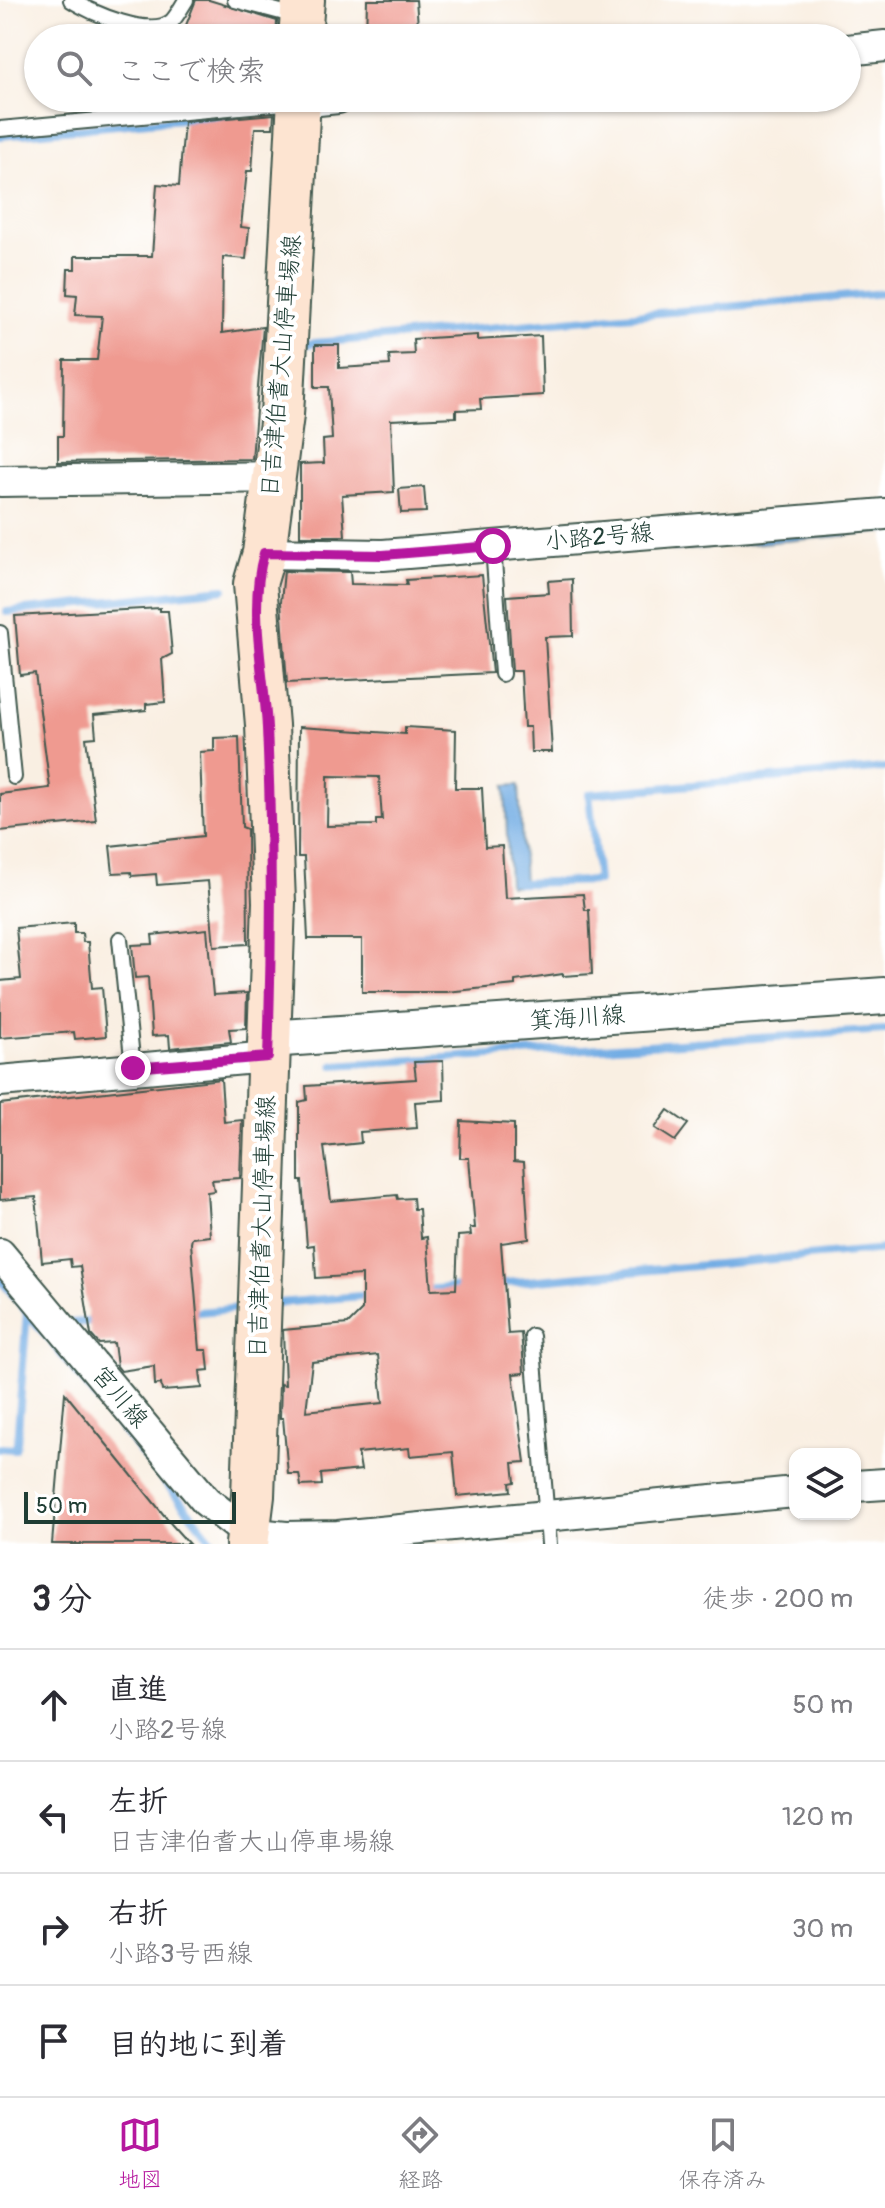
<!DOCTYPE html>
<html lang="ja">
<head>
<meta charset="utf-8">
<style>
  body { margin:0; font-family:Pangolin,"Klee One",sans-serif; background:#f7f7f7; color:#2b2b33 }
  .controls { position:absolute; right:24px; bottom:24px; display:grid; overflow:hidden; border-radius:16px; box-shadow:0 2px 6px #0004 }
  .controls button { width:72px; height:72px; display:grid; place-items:center; padding:0; border:0; border-bottom:2px solid #e1e1e2; background:#fff; color:#2b2b33; font:40px sans-serif }
  .scale { position:absolute; left:24px; bottom:20px; width:212px; box-sizing:border-box; padding-left:8px; border:4px solid #1f3d34; border-top:0; font-size:22px; line-height:28px; white-space:nowrap; color:#1f3d34; -webkit-text-stroke:6px #fff; paint-order:stroke }
  .stop { position:absolute; width:24px; height:24px; margin:-18px; border:6px solid #b5179e; border-radius:50%; background:#fff }
  .stop.end { background:#b5179e; border-color:#fff; box-shadow:0 2px 8px #0008 }
  .list { margin:0; padding:0; list-style:none }
  h2 { display:flex; justify-content:space-between; align-items:center; height:104px; margin:0; padding:0 32px; font-size:34px }
  h2 small { font-size:26px; font-weight:400; color:#7c7c81 }
  .list li { display:grid; grid-template-columns:52px 1fr auto; gap:24px; align-items:center; box-sizing:border-box; height:112px; padding:0 32px; border-top:2px solid #e1e1e2 }
  .list b { display:block; font-size:30px; white-space:nowrap }
  .list p { margin:0; font-size:26px; white-space:nowrap; color:#7c7c81 }
  .list em { font-size:26px; font-style:normal; color:#7c7c81 }
  .icon { flex:none; width:44px; height:44px; fill:none; stroke:currentColor; stroke-width:2; stroke-linecap:round; stroke-linejoin:round }
  .map { position:relative; flex:none; width:885px; height:1544px; overflow:hidden }
  .search { position:absolute; background:#fff; box-shadow:0 2px 6px #0004; left:24px; right:24px; top:24px; height:88px; display:flex; align-items:center; gap:20px; box-sizing:border-box; padding:0 28px; border-radius:44px; color:#7c7c81; font-size:30px }
  .sheet { height:552px; background:#fff }
  nav { display:flex; justify-content:space-around; align-items:center; box-sizing:border-box; height:112px; border-top:2px solid #e1e1e2; background:#fff; font-size:22px; color:#7c7c81 }
  nav a { display:grid; justify-items:center; gap:4px }
  nav .on { color:#b5179e }
  .map>svg:first-child { display:block }
  .water { fill:#73ade4; stroke:#49758c; stroke-width:2 }
  .lines { fill:none; stroke-linecap:round; stroke-linejoin:round }
  .stream { stroke:#73ade4; stroke-width:8 }
  .building { fill:#ef9a90; fill-rule:evenodd }
  .service-casing { stroke:#40584e; stroke-width:18 }
  .minor-casing { stroke:#40584e; stroke-width:34 }
  .tertiary-casing { stroke:#40584e; stroke-width:40 }
  .secondary-casing { stroke:#40584e; stroke-width:46 }
  .service { stroke:#fff; stroke-width:14 }
  .minor { stroke:#fff; stroke-width:30 }
  .tertiary { stroke:#fff; stroke-width:36 }
  .secondary { stroke:#fde4d1; stroke-width:42 }
  .route { stroke:#b5179e; stroke-width:10 }
  .labels { text-anchor:middle; dominant-baseline:central; stroke-width:8; stroke-linejoin:round; paint-order:stroke }
  .street-label { font-size:24px; fill:#1f3d34; stroke:#fff }
</style>
</head>
<body>
<div class="map">
<svg width="885" height="1544" viewBox="0 0 885 1544">
  <rect width="100%" height="100%" fill="#fff"/>
  <filter id="ink" filterUnits="userSpaceOnUse"><feTurbulence type="fractalNoise" baseFrequency=".0125" numOctaves="2"/><feDisplacementMap in="SourceGraphic" scale="16" xChannelSelector="R" yChannelSelector="G"/><feConvolveMatrix kernelMatrix="1 2 1 2 8 2 1 2 1" color-interpolation-filters="sRGB"/></filter>
  <filter id="wash" filterUnits="userSpaceOnUse"><feTurbulence type="fractalNoise" baseFrequency=".006" numOctaves="4" result="noise"/><feDisplacementMap in="SourceGraphic" scale="32" xChannelSelector="R" yChannelSelector="G"/><feGaussianBlur stdDeviation="1.8" result="paint"/><feColorMatrix in="noise" values="0 0 0 0 0 0 0 0 0 0 0 0 0 0 0 0 0 1.4 0 .05"/><feComposite in="paint" operator="in"/></filter>
  <g filter="url(#wash)">
    <rect width="100%" height="100%" fill="#f9efe2"/>
    <g class="water">
      <path d="M 885,527 L 885,532 L 673,551 L 673,545 Z"/>
      <path d="M 519,785 L 524,885 L 509,886 L 505,786 Z"/>
    </g>
    <g class="lines">
      <g class="stream">
        <path d="M 339,108 L 459,98"/>
        <path d="M 0,136 L 234,114"/>
        <path d="M 304,344 L 885,293"/>
        <path d="M 7,612 L 224,589"/>
        <path d="M 518,880 L 518,883 L 598,881 L 589,794 L 885,768"/>
        <path d="M 334,1065 L 885,1030"/>
        <path d="M 0,1279 L 215,1544"/>
        <path d="M 494,1284 L 885,1249"/>
        <path d="M 422,1290 L 464,1287"/>
        <path d="M 278,1303 L 373,1295"/>
        <path d="M 187,1313 L 242,1308"/>
        <path d="M 72,1323 L 98,1321"/>
        <path d="M 0,1448 L 15,1449 L 17,1443 L 27,1312"/>
      </g>
    </g>
    <g id="blocks">
      <g class="building">
        <path d="M 196,0 L 209,0 L 277,21 L 276,38 L 181,38 Z"/>
        <path d="M 367,0 L 416,0 L 419,38 L 366,38 Z"/>
        <path d="M 274,114 L 273,128 L 255,128 L 252,171 L 247,171 L 241,227 L 249,228 L 246,259 L 223,257 L 222,333 L 263,327 L 252,459 L 58,462 L 58,436 L 63,436 L 64,360 L 97,360 L 102,316 L 75,315 L 77,295 L 67,294 L 68,269 L 75,269 L 75,256 L 152,256 L 157,184 L 179,186 L 184,122 Z"/>
        <path d="M 477,335 L 477,340 L 541,336 L 543,395 L 480,399 L 481,409 L 456,410 L 456,417 L 391,420 L 394,492 L 342,495 L 345,536 L 300,536 L 300,464 L 324,463 L 323,440 L 332,439 L 329,387 L 315,387 L 315,345 L 339,345 L 339,368 L 390,365 L 389,355 L 414,354 L 413,339 Z"/>
        <path d="M 424,487 L 426,512 L 401,513 L 399,489 Z"/>
        <path d="M 284,571 L 350,572 L 351,584 L 407,585 L 406,580 L 482,575 L 492,673 L 287,683 L 281,602 Z"/>
        <path d="M 572,579 L 573,636 L 545,637 L 552,752 L 531,752 L 530,727 L 524,727 L 521,671 L 512,671 L 507,596 L 549,593 L 548,581 Z"/>
        <path d="M 160,608 L 160,611 L 168,611 L 172,654 L 162,659 L 165,702 L 146,704 L 146,710 L 94,715 L 96,737 L 86,738 L 96,821 L 0,831 L 0,794 L 50,788 L 35,673 L 20,675 L 15,616 Z"/>
        <path d="M 299,727 L 405,734 L 405,727 L 456,730 L 455,788 L 482,788 L 485,847 L 502,846 L 505,898 L 583,894 L 585,910 L 589,910 L 592,974 L 563,976 L 563,974 L 515,981 L 515,985 L 446,992 L 362,992 L 362,939 L 308,939 L 304,857 L 298,857 ZM 328,776 L 379,777 L 382,820 L 376,820 L 376,825 L 327,826 Z"/>
        <path d="M 239,737 L 242,827 L 247,829 L 248,944 L 214,946 L 208,881 L 157,885 L 156,874 L 132,876 L 131,872 L 113,873 L 110,846 L 203,836 L 200,752 L 214,751 L 214,738 Z"/>
        <path d="M 74,923 L 74,933 L 82,933 L 83,942 L 88,942 L 92,988 L 102,987 L 106,1036 L 75,1039 L 74,1032 L 0,1038 L 0,981 L 21,979 L 16,928 Z"/>
        <path d="M 207,929 L 213,995 L 247,993 L 246,1028 L 229,1029 L 231,1042 L 170,1048 L 169,1035 L 152,1036 L 148,977 L 135,978 L 132,945 L 153,944 L 152,935 Z"/>
        <path d="M 443,1061 L 444,1100 L 415,1102 L 417,1128 L 360,1132 L 361,1143 L 324,1147 L 331,1201 L 397,1195 L 398,1199 L 413,1198 L 414,1209 L 419,1209 L 421,1238 L 427,1237 L 431,1290 L 456,1289 L 458,1236 L 471,1235 L 470,1228 L 475,1228 L 469,1158 L 460,1158 L 461,1121 L 514,1124 L 514,1161 L 524,1162 L 529,1239 L 501,1243 L 508,1334 L 521,1333 L 523,1355 L 524,1373 L 513,1374 L 525,1462 L 513,1463 L 515,1482 L 510,1483 L 511,1491 L 457,1496 L 453,1452 L 410,1456 L 409,1448 L 358,1453 L 361,1470 L 321,1474 L 322,1485 L 301,1486 L 299,1474 L 288,1474 L 283,1418 L 280,1418 L 281,1384 L 285,1385 L 283,1330 L 348,1324 L 362,1310 L 362,1275 L 316,1278 L 314,1245 L 307,1246 L 302,1181 L 299,1181 L 299,1102 L 307,1100 L 306,1086 L 416,1079 L 414,1062 ZM 378,1355 L 383,1403 L 306,1411 L 312,1362 Z"/>
        <path d="M 221,1079 L 224,1122 L 242,1120 L 240,1178 L 212,1180 L 214,1191 L 207,1192 L 210,1236 L 192,1238 L 191,1243 L 200,1350 L 207,1350 L 209,1370 L 200,1371 L 202,1388 L 162,1391 L 161,1384 L 155,1385 L 154,1366 L 121,1371 L 117,1366 L 114,1343 L 99,1344 L 91,1335 L 80,1266 L 71,1267 L 70,1259 L 42,1262 L 36,1197 L 0,1200 L 0,1104 Z"/>
        <path d="M 668,1110 L 688,1124 L 675,1141 L 655,1128 Z"/>
        <path d="M 65,1393 L 172,1525 L 189,1544 L 52,1544 Z"/>
      </g>
    </g>
  </g>
  <g filter="url(#ink)">
    <use href="#blocks" fill-opacity="0" stroke="#40584e" stroke-width="2"/>
    <g class="lines">
      <defs>
        <g id="service">
          <path d="M 71,0 C 91,13 151,39 172,21 C 177,16 182,6 186,0"/>
          <path d="M 235,0 L 296,16"/>
          <path d="M 0,129 L 294,102"/>
          <path d="M 493,546 L 502,674"/>
          <path d="M 0,633 L 14,777"/>
          <path d="M 120,939 L 133,1068"/>
          <path d="M 532,1336 L 549,1544"/>
        </g>
        <g id="minor">
          <path d="M 847,50 L 885,46"/>
          <path d="M 299,102 L 338,98"/>
          <path d="M 0,481 L 274,477"/>
          <path d="M 264,553 L 383,555 L 885,514"/>
          <path d="M 0,1081 L 268,1057"/>
          <path d="M 0,1254 L 206,1501 L 247,1533 L 286,1537 L 338,1536 L 795,1492"/>
          <path d="M 855,1486 L 885,1484"/>
        </g>
        <path id="tertiary" d="M 269,1039 L 885,996"/>
        <g id="secondary">
          <path d="M 300,38 L 303,0"/>
          <path d="M 247,1544 L 253,1496 L 274,902 L 267,725 L 255,584 L 264,553 L 282,415 L 299,98"/>
        </g>
      </defs>
      <use href="#service" class="service-casing"/>
      <use href="#minor" class="minor-casing"/>
      <use href="#tertiary" class="tertiary-casing"/>
      <use href="#secondary" class="secondary-casing"/>
      <use href="#service" class="service"/>
      <use href="#minor" class="minor"/>
      <use href="#tertiary" class="tertiary"/>
      <use href="#secondary" class="secondary"/>
    </g>
  </g>
  <g class="lines" filter="url(#ink)">
    <path class="route" d="M 133,1068 L 268,1057 C 272,947 272,838 267,728 C 264,670 248,609 264,553 L 383,555 L 493,546"/>
  </g>
  <g class="labels">
    <g class="street-label">
      <text transform="translate(281 366) rotate(-85)">日吉津伯耆大山停車場線</text>
      <text transform="translate(599 537) rotate(-5)">小路2号線</text>
      <text transform="translate(577 1018) rotate(-4)">箕海川線</text>
      <text transform="translate(262 1227) rotate(-88)">日吉津伯耆大山停車場線</text>
      <text transform="translate(120 1397) rotate(50)">宮川線</text>
    </g>
  </g>
</svg>
<div class="controls">
<button><svg class="icon" aria-label="layers" viewBox="0 0 24 24"><path d="M12 4l9 5-9 5-9-5zM3 14l9 5 9-5"/></svg></button>
</div>
<div class="scale">50 m</div>
<div class="stop" style="left:493px;top:546px"></div>
<div class="stop end" style="left:133px;top:1068px"></div>
<div class="search"><svg class="icon" aria-label="search" viewBox="0 0 24 24"><circle cx="10" cy="10" r="6"/><path d="M15 15l6 6"/></svg>ここで検索</div>
</div>
<section class="sheet">
<h2>3 分<small>徒歩 · 200 m</small></h2>
<ul class="list">
<li><svg class="icon" aria-label="ahead" viewBox="0 0 24 24"><path d="M12 20V5M6 11l6-6 6 6"/></svg><div><b>直進</b><p>小路2号線</p></div><em>50 m</em></li>
<li><svg class="icon" aria-label="left" viewBox="0 0 24 24"><path d="M17 20v-9H6M10 6l-5 5 5 5"/></svg><div><b>左折</b><p>日吉津伯耆大山停車場線</p></div><em>120 m</em></li>
<li><svg class="icon" aria-label="right" viewBox="0 0 24 24"><path d="M7 20v-9h11M14 6l5 5-5 5"/></svg><div><b>右折</b><p>小路3号西線</p></div><em>30 m</em></li>
<li><svg class="icon" aria-label="arrive" viewBox="0 0 24 24"><path d="M6 21V4h12l-3 4 3 4H6"/></svg><div><b>目的地に到着</b></div></li>
</ul>
</section>
<nav>
<a class="on"><svg class="icon" aria-label="map" viewBox="0 0 24 24"><path d="M3 6l6-2 6 2 6-2v14l-6 2-6-2-6 2zM9 4v14M15 6v14"/></svg>地図</a>
<a><svg class="icon" aria-label="directions" viewBox="0 0 24 24"><path d="M12 3l9 9-9 9-9-9zM9 14v-3h6M13 9l2 2-2 2"/></svg>経路</a>
<a><svg class="icon" aria-label="saved" viewBox="0 0 24 24"><path d="M7 4h10v16l-5-4-5 4z"/></svg>保存済み</a>
</nav>
</body>
</html>
